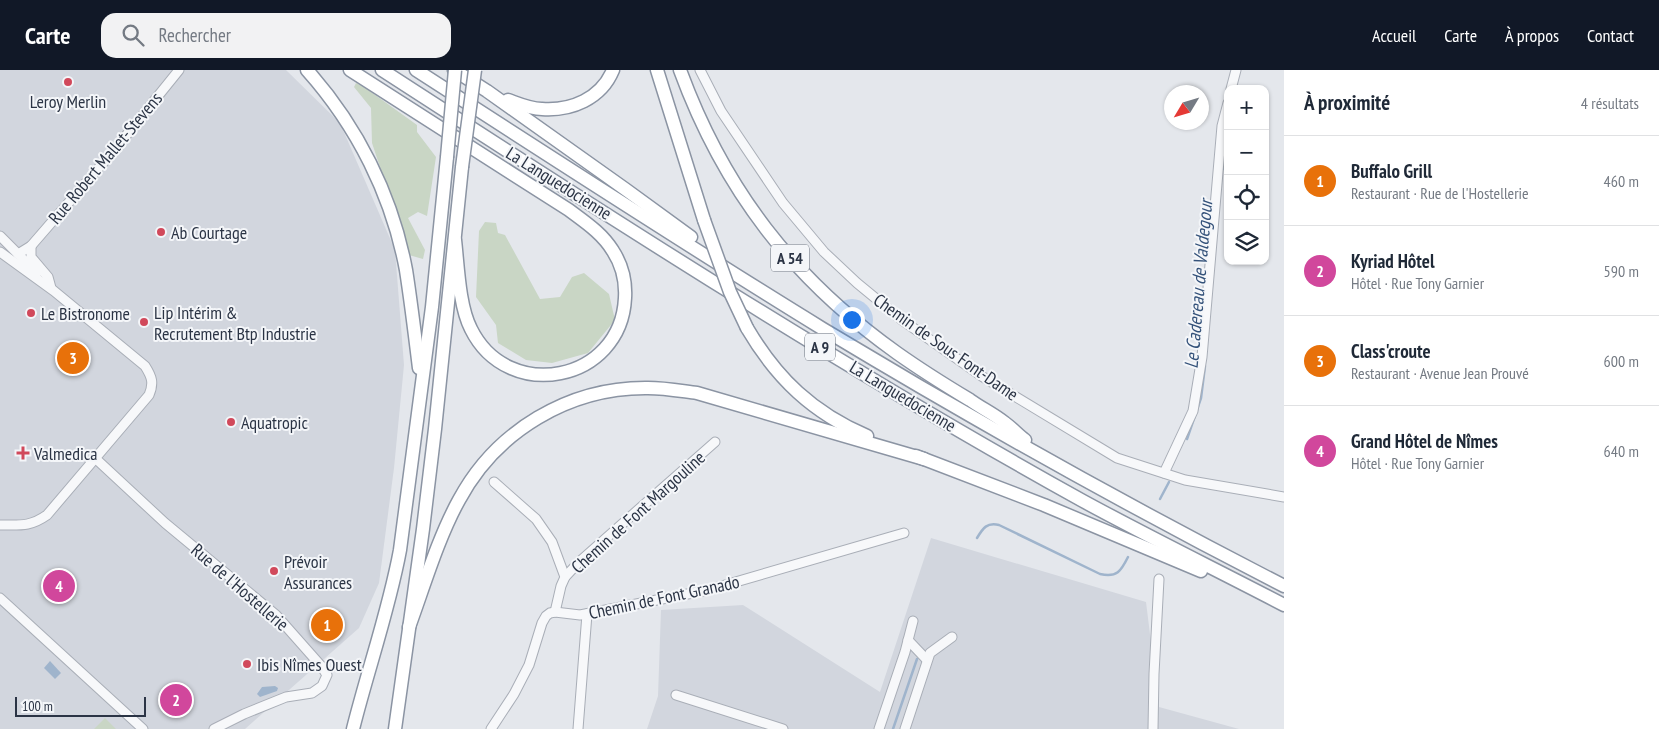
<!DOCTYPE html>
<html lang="fr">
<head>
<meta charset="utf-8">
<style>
  body { margin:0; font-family:"PT Sans Narrow",sans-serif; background:#f2f2f3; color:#1f2937 }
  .controls { position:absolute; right:15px; top:15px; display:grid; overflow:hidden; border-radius:10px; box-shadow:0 1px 4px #0004 }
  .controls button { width:45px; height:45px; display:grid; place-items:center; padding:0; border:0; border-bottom:1px solid #e0e1e3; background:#fff; color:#1f2937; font:25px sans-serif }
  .compass { position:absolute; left:1164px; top:15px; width:45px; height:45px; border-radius:50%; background:#fff; box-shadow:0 1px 4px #0004; rotate:232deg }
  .scale { position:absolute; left:15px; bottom:12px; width:131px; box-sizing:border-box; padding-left:5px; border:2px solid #2b3445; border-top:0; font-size:14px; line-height:18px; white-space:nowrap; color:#2b3445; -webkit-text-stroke:4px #f4f6f9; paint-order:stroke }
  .you { position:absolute; left:851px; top:249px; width:18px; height:18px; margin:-12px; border:4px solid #fff; border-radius:50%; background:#1a73e8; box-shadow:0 0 0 8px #1a73e833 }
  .badge { display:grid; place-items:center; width:32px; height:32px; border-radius:50%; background:#111827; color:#fff; font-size:16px; font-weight:700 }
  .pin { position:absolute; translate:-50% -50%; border:2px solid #fff; box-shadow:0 1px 5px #0006 }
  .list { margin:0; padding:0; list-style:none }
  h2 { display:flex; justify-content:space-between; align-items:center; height:65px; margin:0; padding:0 20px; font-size:21px }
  h2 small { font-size:16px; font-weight:400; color:#747a83 }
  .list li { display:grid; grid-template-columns:32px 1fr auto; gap:15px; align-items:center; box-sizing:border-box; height:90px; padding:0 20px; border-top:1px solid #e0e1e3 }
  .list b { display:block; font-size:19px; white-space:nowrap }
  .list p { margin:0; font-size:16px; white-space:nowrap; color:#747a83 }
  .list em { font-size:16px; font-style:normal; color:#747a83 }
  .icon { flex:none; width:28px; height:28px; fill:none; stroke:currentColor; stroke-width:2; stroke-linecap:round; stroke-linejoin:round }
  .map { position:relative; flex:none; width:1284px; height:659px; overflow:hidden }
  header { display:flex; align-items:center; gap:30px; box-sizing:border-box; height:70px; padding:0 25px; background:#111827; color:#fff }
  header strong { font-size:24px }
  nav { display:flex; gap:28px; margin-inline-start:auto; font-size:18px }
  .search { width:350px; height:45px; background:#f2f2f3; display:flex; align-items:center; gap:12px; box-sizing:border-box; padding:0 18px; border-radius:15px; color:#747a83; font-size:19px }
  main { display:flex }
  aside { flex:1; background:#fff }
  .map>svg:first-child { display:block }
  .built { fill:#d2d6de }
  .green { fill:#c9d6c5 }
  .water { fill:#9fb4cc }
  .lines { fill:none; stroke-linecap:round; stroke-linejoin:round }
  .stream { stroke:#9fb4cc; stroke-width:2.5 }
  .minor-casing { stroke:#a9aeb7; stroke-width:11 }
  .highway-casing { stroke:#8b94a3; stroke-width:15 }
  .minor { stroke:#f7f8fa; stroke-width:9 }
  .highway { stroke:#fff; stroke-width:12 }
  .highway-bridge-casing { stroke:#8b94a3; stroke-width:15; stroke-linecap:butt }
  .highway-bridge { stroke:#fff; stroke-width:12 }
  .poi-dot { fill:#d1495b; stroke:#f4f6f9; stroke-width:2 }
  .labels { text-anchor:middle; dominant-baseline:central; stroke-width:4; stroke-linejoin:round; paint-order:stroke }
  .shield { fill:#f4f6f9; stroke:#676e7b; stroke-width:1 }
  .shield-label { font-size:16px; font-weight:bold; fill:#2b3445 }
  .poi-label { font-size:18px; fill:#2b3445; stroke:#f4f6f9; text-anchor:start }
  .street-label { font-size:18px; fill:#2b3445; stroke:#f4f6f9 }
  .water-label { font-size:19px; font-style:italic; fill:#34527a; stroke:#f4f6f9 }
</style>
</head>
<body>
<header>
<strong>Carte</strong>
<div class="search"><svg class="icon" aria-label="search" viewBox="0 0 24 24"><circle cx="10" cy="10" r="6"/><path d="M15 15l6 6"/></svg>Rechercher</div>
<nav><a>Accueil</a><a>Carte</a><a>À propos</a><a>Contact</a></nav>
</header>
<main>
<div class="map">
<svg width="1284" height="659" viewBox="0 0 1284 659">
  <rect width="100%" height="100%" fill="#e4e7ec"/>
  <g class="built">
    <path d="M 0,0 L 286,0 L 340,53 L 395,180 L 404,295 L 394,398 L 379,513 L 359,558 L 245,659 L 0,659 Z"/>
    <path d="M 931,468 L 1146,532 L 1159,637 L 1239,659 L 647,659 L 658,626 L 661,540 L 743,535 L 880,622 Z"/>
  </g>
  <g class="green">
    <path d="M 356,13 L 364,17 L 417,55 L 417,62 L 436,87 L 427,146 L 418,142 L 408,148 L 425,180 L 423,189 L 409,185 L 399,145 L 383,106 L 372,73 L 371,38 L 354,17 Z"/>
    <path d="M 485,152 L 496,153 L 498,163 L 505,165 L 540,229 L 560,227 L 572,207 L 584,203 L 609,224 L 615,250 L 588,283 L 552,293 L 526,290 L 498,273 L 496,255 L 476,227 L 479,161 Z"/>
    <path d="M 105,648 L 116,659 L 94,659 Z"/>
  </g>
  <g class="water">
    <path d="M 50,591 L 61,603 L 55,609 L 44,598 Z"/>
    <path d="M 275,616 L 278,618 L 277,621 L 260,627 L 257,624 L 262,617 Z"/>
  </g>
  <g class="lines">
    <g class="stream">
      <path d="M 1223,99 L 1228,59"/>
      <path d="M 1187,369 L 1201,328 L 1205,296"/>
      <path d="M 1160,429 L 1169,412"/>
      <path d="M 977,468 C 983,458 987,452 999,455 L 1100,504 C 1117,508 1121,501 1128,487"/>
      <path d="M 893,659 L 917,589"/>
    </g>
    <defs>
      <g id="minor">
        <path d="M 700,0 L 721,41 L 783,133 L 824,182 L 857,213 L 902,250 L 983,307 L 1117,388 L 1185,410 L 1284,427"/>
        <path d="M 1231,19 L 1236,0"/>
        <path d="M 0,166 L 37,203"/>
        <path d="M 31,176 L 31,187 L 48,207 L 51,218"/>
        <path d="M 0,182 L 54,221 L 145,296 C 152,307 154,313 149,325 L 47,445 C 30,457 20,455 0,455"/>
        <path d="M 18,184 L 31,176 L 116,78 L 179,0"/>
        <path d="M 95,388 L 165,453 L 276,545 L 322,597 L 327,605 L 322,616 L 312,623 L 286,627 L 244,644 L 214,659"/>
        <path d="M 1164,403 L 1193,341 L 1202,287 L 1222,56 L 1228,33"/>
        <path d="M 494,412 L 536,449 L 552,472 L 565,507"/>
        <path d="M 0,528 L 143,659"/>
        <path d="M 555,542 L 561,516 L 565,507 L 579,492 L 715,372"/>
        <path d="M 908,570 L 927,590"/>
        <path d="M 676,625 L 783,659"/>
        <path d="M 491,659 L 514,624 L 529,595 L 542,553 L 546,546 L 550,543 L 555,542 L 580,545 L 708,520 L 904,463"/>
        <path d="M 578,659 L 587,544"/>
        <path d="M 879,659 L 905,582 L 913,551"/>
        <path d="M 905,659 L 930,583 L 952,567"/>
        <path d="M 1153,659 L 1154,604 L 1159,509"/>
      </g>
      <g id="highway">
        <path d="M 307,0 C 357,56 392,125 406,200 C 411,232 415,265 419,298"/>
        <path d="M 350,0 L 569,140 C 585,152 602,163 613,181 C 622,195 626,211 625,228 C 621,312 508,334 471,259 C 459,236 458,196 455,170"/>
        <path d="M 382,0 C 612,149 843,298 1083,431 C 1149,467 1217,500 1284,535"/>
        <path d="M 416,0 C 551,87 686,175 823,259 C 974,350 1128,436 1284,516"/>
        <path d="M 454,0 L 487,21 L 625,119 L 691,167"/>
        <path d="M 657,0 L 704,150"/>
        <path d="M 680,0 C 724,120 793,209 897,283 C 921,300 945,315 970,330 C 981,338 994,344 1005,353 C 1012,358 1018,365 1025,370"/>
        <path d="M 508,30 C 519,34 530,39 542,39 C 571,41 601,29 613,0"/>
        <path d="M 747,258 C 777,309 813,343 867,366"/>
        <path d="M 916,386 L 1044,435 L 1201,501"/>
        <path d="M 409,557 C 424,516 438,468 459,430 C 496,361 569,317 648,318 C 665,318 681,321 697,323 L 924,389"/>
        <path d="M 353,659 C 368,599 389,540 400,480 L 432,237 L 447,87"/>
        <path d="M 395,659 L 423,459 L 435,359 L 462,97"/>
      </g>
    </defs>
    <use href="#minor" class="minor-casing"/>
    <use href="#highway" class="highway-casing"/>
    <use href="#minor" class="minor"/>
    <use href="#highway" class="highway"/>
    <defs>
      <g id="highway-bridge">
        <path d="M 447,87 L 455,0"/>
        <path d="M 462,97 L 475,0"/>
        <path d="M 704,150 L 730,222 L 747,258"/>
      </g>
    </defs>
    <use href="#highway-bridge" class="highway-bridge-casing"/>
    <use href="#highway-bridge" class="highway-bridge"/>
  </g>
  <g class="poi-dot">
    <circle cx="68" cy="12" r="5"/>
    <circle cx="161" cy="162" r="5"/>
    <circle cx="31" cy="243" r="5"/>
    <circle cx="144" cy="252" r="5"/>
    <circle cx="231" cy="352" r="5"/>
    <path d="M20.5 375.5h5v5h5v5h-5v5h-5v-5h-5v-5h5z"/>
    <circle cx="274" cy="501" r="5"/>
    <circle cx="247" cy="594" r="5"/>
  </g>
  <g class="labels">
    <g class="shield">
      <rect x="771" y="174.5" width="38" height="27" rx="4"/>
      <rect x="805" y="263.5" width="30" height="27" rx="4"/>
    </g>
    <g class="shield-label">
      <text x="790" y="188">A 54</text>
      <text x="820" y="277">A 9</text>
    </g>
    <g class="poi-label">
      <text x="68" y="31" text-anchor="middle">Leroy Merlin</text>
      <text x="171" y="162">Ab Courtage</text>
      <text x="154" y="242">Lip Intérim &amp;<tspan x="154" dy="21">Recrutement Btp Industrie</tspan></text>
      <text x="41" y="243">Le Bistronome</text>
      <text x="241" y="352">Aquatropic</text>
      <text x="34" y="383">Valmedica</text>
      <text x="284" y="491">Prévoir<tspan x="284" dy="21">Assurances</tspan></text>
      <text x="257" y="594">Ibis Nîmes Ouest</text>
    </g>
    <g class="street-label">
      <text transform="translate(105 88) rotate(-50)">Rue Robert Mallet-Stevens</text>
      <text transform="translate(559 113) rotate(32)">La Languedocienne</text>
      <text transform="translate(946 277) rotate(35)">Chemin de Sous Font-Dame</text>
      <text transform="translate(903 326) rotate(31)">La Languedocienne</text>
      <text transform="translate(638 442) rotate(-42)">Chemin de Font Margouline</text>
      <text transform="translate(240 517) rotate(41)">Rue de l'Hostellerie</text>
      <text transform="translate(664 527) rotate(-12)">Chemin de Font Granado</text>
    </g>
    <g class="water-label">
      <text transform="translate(1198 214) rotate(-85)">Le Cadereau de Valdegour</text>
    </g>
  </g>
</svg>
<div class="controls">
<button>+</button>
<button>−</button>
<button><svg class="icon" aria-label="locate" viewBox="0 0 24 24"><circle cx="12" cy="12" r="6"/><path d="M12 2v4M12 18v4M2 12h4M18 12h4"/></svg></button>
<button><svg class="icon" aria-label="layers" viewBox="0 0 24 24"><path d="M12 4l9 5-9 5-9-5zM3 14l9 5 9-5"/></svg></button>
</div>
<svg class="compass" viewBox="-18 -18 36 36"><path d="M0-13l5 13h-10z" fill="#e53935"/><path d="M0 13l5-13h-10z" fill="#747a83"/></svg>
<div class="scale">100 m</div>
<div class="you"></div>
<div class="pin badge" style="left:327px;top:555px;background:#e8710a">1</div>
<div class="pin badge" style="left:176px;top:630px;background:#d1479c">2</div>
<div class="pin badge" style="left:73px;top:288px;background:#e8710a">3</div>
<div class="pin badge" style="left:59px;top:516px;background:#d1479c">4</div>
</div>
<aside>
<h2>À proximité<small>4 résultats</small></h2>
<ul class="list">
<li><span class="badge" style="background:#e8710a">1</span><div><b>Buffalo Grill</b><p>Restaurant · Rue de l'Hostellerie</p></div><em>460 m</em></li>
<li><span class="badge" style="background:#d1479c">2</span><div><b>Kyriad Hôtel</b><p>Hôtel · Rue Tony Garnier</p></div><em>590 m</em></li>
<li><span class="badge" style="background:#e8710a">3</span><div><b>Class'croute</b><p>Restaurant · Avenue Jean Prouvé</p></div><em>600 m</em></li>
<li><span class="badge" style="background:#d1479c">4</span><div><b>Grand Hôtel de Nîmes</b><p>Hôtel · Rue Tony Garnier</p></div><em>640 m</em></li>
</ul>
</aside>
</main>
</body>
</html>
